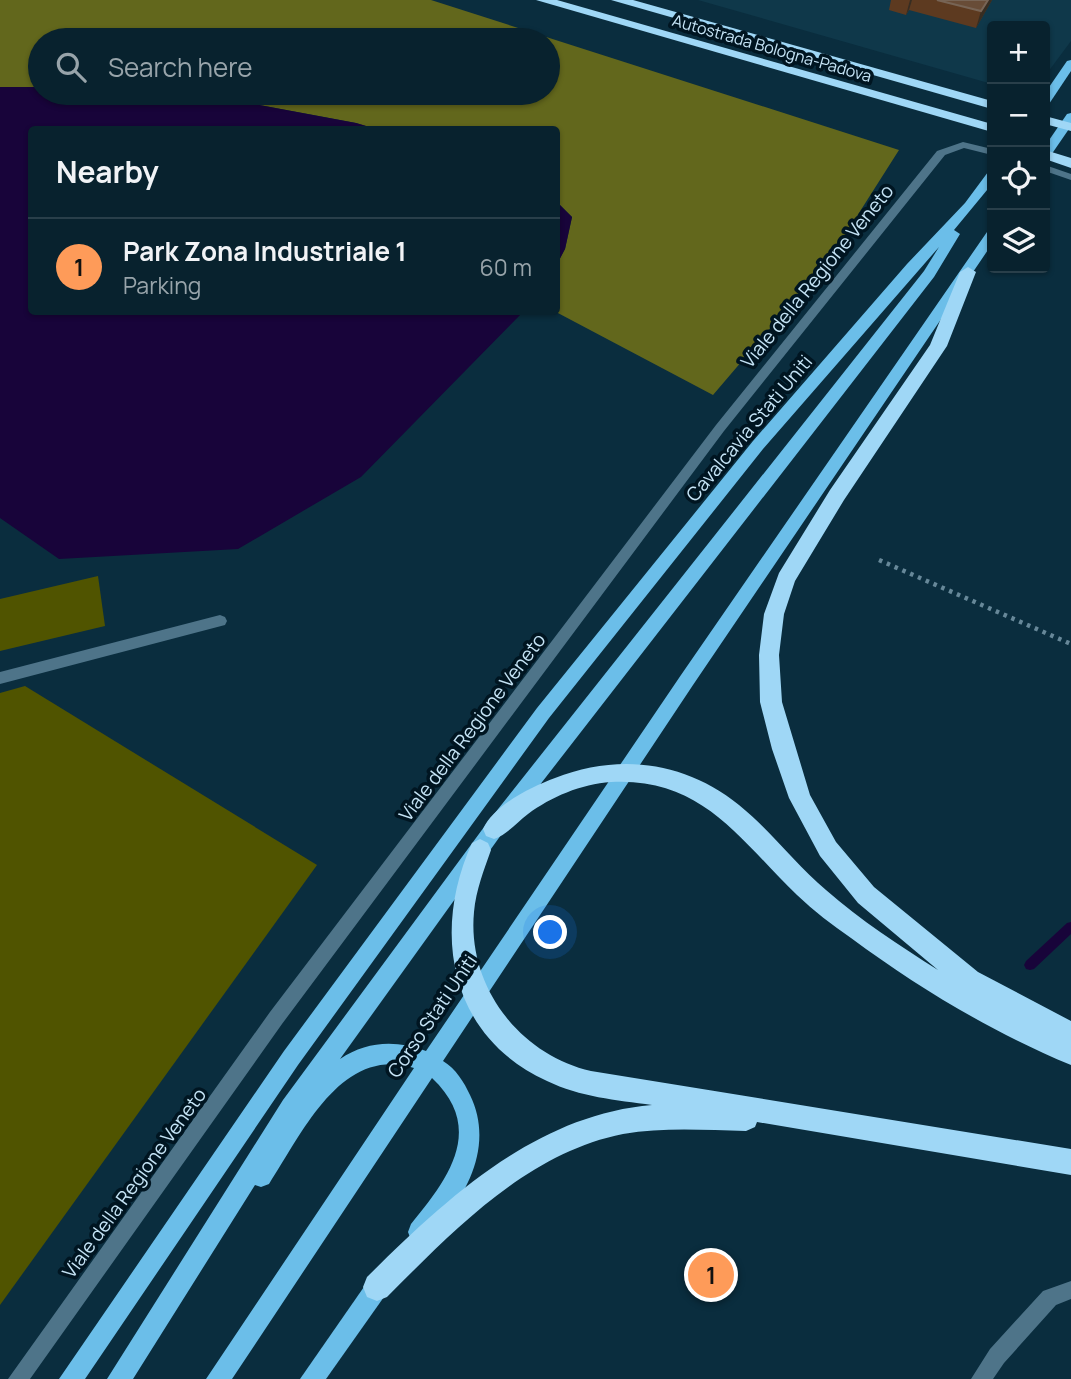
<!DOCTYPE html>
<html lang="en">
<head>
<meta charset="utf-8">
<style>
  body { margin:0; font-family:Manrope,sans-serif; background:#162f3a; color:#f1f3f6 }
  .controls { position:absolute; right:21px; top:21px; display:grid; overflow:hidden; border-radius:7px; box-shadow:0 2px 5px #0004 }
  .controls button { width:63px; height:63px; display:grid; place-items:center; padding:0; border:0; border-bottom:2px solid #293f4a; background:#08222e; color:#f1f3f6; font:35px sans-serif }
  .you { position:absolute; left:551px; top:933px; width:24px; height:24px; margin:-18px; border:5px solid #fff; border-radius:50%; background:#1a73e8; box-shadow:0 0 0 10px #1a73e833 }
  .badge { display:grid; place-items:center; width:46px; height:46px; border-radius:50%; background:#fe9b59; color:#111; font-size:23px; font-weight:700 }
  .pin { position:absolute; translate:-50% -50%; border:4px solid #fff; box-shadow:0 2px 7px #0006 }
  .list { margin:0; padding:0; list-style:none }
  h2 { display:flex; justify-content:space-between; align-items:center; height:91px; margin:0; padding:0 28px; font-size:30px }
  h2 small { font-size:23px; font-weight:400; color:#98a4aa }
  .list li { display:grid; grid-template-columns:46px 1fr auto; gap:21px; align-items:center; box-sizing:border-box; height:98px; padding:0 28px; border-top:2px solid #293f4a }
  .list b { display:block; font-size:26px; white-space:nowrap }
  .list p { margin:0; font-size:23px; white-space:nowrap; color:#98a4aa }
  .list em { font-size:23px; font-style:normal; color:#98a4aa }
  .icon { flex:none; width:38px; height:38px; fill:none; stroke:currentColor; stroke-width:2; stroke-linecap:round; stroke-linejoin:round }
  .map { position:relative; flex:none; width:1071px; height:1379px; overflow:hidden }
  .search { position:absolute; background:#08222e; box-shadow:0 2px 5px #0004; left:28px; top:28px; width:532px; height:77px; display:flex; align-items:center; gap:18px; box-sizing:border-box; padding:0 24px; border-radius:38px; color:#98a4aa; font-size:26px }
  .panel { position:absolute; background:#08222e; box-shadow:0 2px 5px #0004; left:28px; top:126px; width:532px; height:189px; border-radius:7px }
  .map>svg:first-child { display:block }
  .built { fill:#0f384a }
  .green { fill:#505400 }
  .forest { fill:#62671c }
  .water { fill:#18043a }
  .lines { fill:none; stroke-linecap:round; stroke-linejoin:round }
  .stream { fill:#18043a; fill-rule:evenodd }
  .path { stroke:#678899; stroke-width:4.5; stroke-dasharray:3.5 5; stroke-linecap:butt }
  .lane { fill:#4e7489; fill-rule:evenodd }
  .street { fill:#4e7489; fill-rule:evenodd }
  .primary { fill:#6bbee9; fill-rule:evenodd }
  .highway { fill:#9fd7f6; fill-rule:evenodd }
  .wall { fill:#5d3a20 }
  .shaded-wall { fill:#372d22 }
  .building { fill:#684c37; stroke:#776455; stroke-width:2 }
  .labels { text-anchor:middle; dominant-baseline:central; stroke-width:7; stroke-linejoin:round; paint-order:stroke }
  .far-street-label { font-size:16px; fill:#c5e4f6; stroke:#001521 }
  .street-label { font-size:19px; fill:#c5e4f6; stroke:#001521 }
</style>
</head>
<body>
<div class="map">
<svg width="1071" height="1379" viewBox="0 0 1071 1379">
  <rect width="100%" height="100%" fill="#0a2d3e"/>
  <path class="built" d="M 698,0 L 1071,0 L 1071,41 L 1045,76 L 1045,26 L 992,26 L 992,84 Z"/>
  <g class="green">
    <path d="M 98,576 L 105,626 L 0,651 L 0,599 Z"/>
    <path d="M 25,686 L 317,865 L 0,1305 L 0,693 Z"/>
  </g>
  <path class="forest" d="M 0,0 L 431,0 L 899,150 L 831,257 L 713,395 L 556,312 L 557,264 L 565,249 L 572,217 L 557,202 L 556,130 L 376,129 L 356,123 L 221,98 L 163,93 L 548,93 L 548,40 L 40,40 L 40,87 L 0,87 Z"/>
  <g class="water">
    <path d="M 0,87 L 40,87 L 40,93 L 163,93 L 221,98 L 356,123 L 376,129 L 32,130 L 32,312 L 523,312 L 361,477 L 238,549 L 59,559 L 0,518 Z"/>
    <path d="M 557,202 L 572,217 L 565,249 L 557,264 Z"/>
  </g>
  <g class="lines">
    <path class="stream" d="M 1071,922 L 1071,934 L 1034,969 L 1030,970 L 1026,969 L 1024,965 L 1026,961 L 1067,923 Z"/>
    <path class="path" d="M 879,560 L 1071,644"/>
    <path class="lane" d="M 220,615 L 225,617 L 227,621 L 225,625 L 0,684 L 0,672 Z"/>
    <g class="street">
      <path d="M 963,142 L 992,149 L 992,155 L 964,148 L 945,155 L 724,431 L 282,1024 L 30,1379 L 8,1379 L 270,1012 L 716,425 L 937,151 Z"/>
      <path d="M 1045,165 L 1071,174 L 1071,180 L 1045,171 Z"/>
      <path d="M 1071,1281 L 1071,1299 L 1056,1305 L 1004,1363 L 993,1379 L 971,1379 L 990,1349 L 1043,1291 Z"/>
    </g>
    <g class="primary">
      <path d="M 1071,60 L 1071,71 L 1049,104 L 1045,105 L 1045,93 L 1067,61 Z"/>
      <path d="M 1071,113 L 1071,126 L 1049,158 L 1045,159 L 1045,146 L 1067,114 Z"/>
      <path d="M 992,171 L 992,184 L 954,230 L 960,234 L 934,277 L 501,835 L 340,1059 C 367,1041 396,1040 426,1051 L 681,675 L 987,232 L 992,231 L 992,244 L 693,685 L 443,1061 C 456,1069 464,1082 470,1095 C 491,1138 474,1182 446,1217 C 438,1227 431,1238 419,1243 L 411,1240 L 408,1232 L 411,1224 C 448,1179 486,1129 432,1078 L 232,1379 L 206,1379 L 414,1068 C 341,1045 302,1134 269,1184 L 261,1187 L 255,1185 L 133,1379 L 107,1379 L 283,1100 L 487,823 L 924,271 L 939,247 L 763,449 L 549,718 L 298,1065 L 85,1379 L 59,1379 L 284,1051 L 537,708 L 753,441 L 907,264 L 965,203 L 988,172 Z"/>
      <path d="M 383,1267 L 391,1271 L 395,1279 L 391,1287 L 326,1379 L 300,1379 L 375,1271 Z"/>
    </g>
    <g class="highway">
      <path d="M 536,0 L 557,0 L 992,124 L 992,132 Z"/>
      <path d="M 611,0 L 633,0 L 992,101 L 992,109 Z"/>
      <path d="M 1045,116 L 1071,123 L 1071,131 L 1045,124 Z"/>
      <path d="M 1045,150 L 1071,158 L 1071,168 L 1045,159 Z"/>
      <path d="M 968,267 L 976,272 L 947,346 L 844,500 L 795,581 L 784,614 L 779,655 L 782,702 L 810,795 L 836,842 L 874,887 L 978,972 L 1071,1021 L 1071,1065 C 992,1032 920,989 851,938 C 832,925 814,911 797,895 C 739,839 702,777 611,782 C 581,784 551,797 528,814 C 516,823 508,834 494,839 L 486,836 L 483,829 C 494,805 531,787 555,778 C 618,753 685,761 739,805 C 770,830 795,864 826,890 C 860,920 900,946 938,970 L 858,903 L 820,856 L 789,798 L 772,749 L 760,702 L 759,655 L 764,614 L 779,573 L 830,490 L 930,345 L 960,272 Z"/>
      <path d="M 480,839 L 488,843 L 491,850 C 484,870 476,890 474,912 C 467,986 519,1054 591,1071 L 1071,1149 L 1071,1175 L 757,1122 L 755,1127 L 746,1131 C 705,1130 663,1127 623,1134 C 527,1153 453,1231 387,1297 L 377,1301 L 367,1297 L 363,1287 L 367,1277 C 446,1199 535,1115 652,1105 C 616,1100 580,1097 547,1081 C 450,1037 431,933 472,843 Z"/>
    </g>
  </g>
  <path class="wall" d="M 891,0 L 992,0 L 976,28 L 909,10 L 906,15 L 889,10 Z"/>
  <g class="shaded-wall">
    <path d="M 910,0 L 912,0 L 909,10 L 906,15 Z"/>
    <path d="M 988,0 L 992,0 L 976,28 L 981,11 Z"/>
  </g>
  <path class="building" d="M 937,0 L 988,0 L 981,11 Z"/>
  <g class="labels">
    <g class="far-street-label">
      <text transform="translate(772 48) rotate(16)">Autostrada Bologna-Padova</text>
    </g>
    <g class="street-label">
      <text transform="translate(817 276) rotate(-51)">Viale della Regione Veneto</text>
      <text transform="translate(749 428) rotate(-50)">Cavalcavia Stati Uniti</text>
      <text transform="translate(472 727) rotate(-53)">Viale della Regione Veneto</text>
      <text transform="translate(432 1016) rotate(-56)">Corso Stati Uniti</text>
      <text transform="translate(134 1183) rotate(-54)">Viale della Regione Veneto</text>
    </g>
  </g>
</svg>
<div class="controls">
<button>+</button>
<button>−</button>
<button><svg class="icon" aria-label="locate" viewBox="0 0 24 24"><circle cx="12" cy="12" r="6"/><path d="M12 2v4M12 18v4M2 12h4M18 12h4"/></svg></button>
<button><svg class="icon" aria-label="layers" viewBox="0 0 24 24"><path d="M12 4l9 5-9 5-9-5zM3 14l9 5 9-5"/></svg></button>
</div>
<div class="you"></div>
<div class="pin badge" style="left:711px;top:1275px">1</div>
<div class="search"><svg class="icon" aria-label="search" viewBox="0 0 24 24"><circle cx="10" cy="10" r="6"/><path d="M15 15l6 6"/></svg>Search here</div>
<section class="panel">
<h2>Nearby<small></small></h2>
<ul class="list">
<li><span class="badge">1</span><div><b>Park Zona Industriale 1</b><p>Parking</p></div><em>60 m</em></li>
</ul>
</section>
</div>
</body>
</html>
